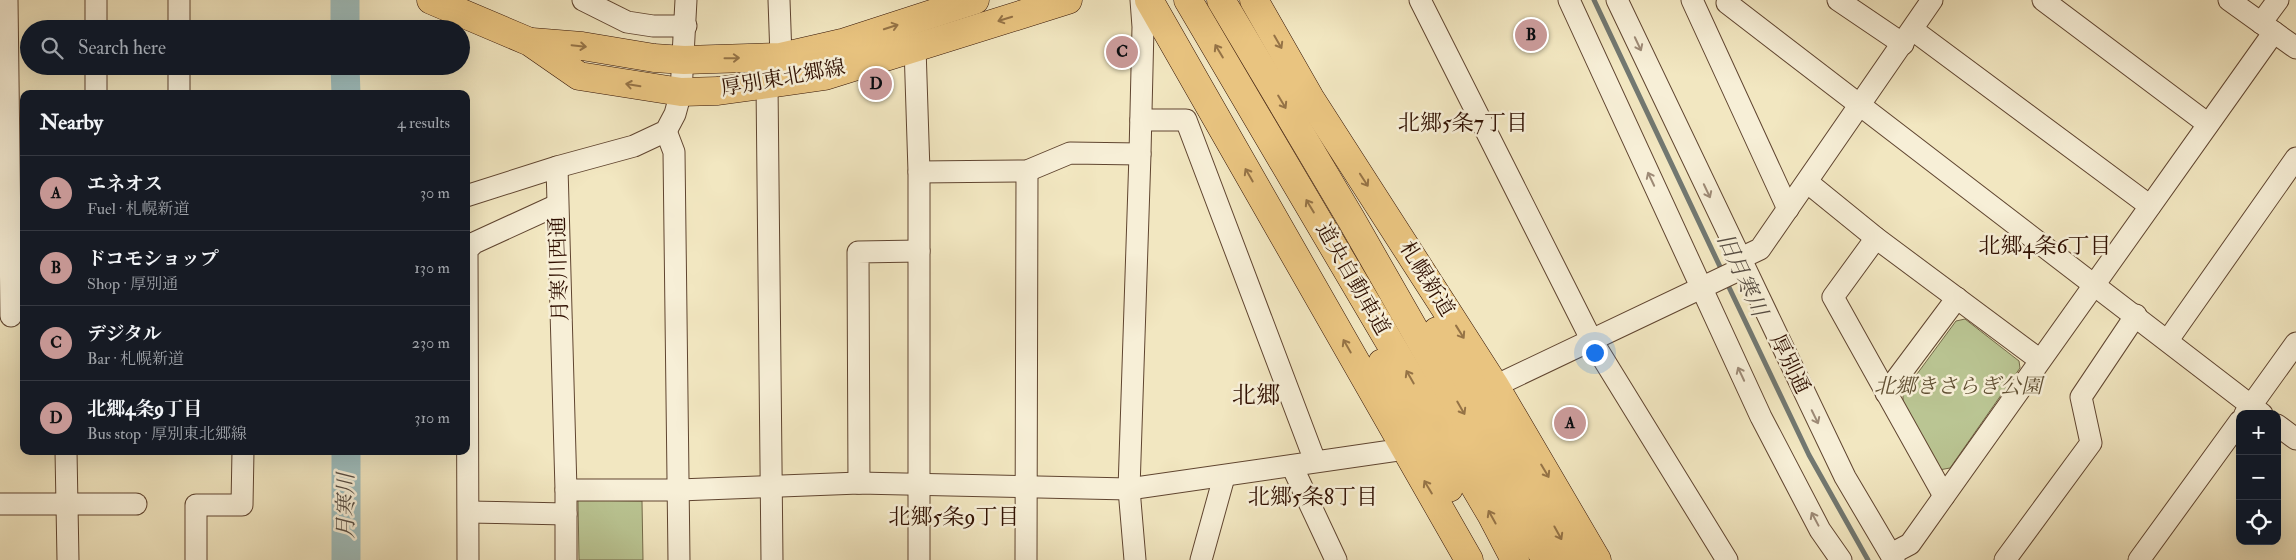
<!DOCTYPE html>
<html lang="en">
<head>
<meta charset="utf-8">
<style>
  body { margin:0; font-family:"IM FELL Double Pica","Noto Serif JP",serif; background:#20242c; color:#f1f3f6 }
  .controls { position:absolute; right:15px; bottom:15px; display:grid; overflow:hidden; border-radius:10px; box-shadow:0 5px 20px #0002 }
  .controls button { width:45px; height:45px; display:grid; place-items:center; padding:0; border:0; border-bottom:1px solid #363941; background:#171b24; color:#f1f3f6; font:25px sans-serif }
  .you { position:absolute; left:1594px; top:352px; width:18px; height:18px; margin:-12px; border:4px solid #fff; border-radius:50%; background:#1a73e8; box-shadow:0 0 0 8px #1a73e833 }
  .badge { display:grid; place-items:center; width:32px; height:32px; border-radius:50%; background:#c59692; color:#111; font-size:16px; font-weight:700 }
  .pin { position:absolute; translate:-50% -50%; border:2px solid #fff; box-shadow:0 1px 5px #0006 }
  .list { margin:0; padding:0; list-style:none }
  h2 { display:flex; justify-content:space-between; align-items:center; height:65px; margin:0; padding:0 20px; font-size:21px }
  h2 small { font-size:16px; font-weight:400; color:#9ea1a6 }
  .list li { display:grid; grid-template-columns:32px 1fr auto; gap:15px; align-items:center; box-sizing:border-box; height:75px; padding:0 20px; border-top:1px solid #363941 }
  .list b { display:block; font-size:19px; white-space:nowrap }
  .list p { margin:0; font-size:16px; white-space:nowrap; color:#9ea1a6 }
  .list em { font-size:16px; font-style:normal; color:#9ea1a6 }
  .icon { flex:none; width:28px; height:28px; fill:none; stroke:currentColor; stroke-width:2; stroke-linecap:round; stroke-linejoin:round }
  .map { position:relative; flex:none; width:2296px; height:560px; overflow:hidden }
  .search { position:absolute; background:#171b24; box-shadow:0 5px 20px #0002; left:20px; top:20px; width:450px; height:55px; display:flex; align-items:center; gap:12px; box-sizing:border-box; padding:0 18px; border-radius:28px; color:#9ea1a6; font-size:19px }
  .panel { position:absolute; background:#171b24; box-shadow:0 5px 20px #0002; left:20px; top:90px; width:450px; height:365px; border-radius:10px }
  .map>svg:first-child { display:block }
  .green { fill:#bac593; stroke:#746a4a }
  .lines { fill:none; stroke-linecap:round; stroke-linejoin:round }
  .stream { stroke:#727871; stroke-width:5 }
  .river { stroke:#9fbebd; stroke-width:29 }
  .minor-casing { stroke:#604530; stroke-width:23 }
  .major-casing { stroke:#2f0f00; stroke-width:29 }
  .highway-casing { stroke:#2f0f00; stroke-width:29 }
  .minor { stroke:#f7efd7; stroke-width:21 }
  .major { stroke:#e9c480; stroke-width:28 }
  .highway { stroke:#e9c480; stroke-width:28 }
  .oneway { stroke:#957346 }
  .oneway2 { stroke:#9d8a76 }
  .labels { text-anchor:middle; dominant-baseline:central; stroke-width:5; stroke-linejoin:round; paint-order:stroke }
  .street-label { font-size:21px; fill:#2f0f00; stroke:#f7efd7 }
  .park-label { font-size:21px; font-style:italic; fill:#604f33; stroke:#f7efd7 }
  .neighbourhood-label { font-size:22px; fill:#2f0f00; stroke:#f7efd7 }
  .water-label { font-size:22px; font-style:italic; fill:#564c42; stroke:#f7efd7 }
  .quarter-label { font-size:24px; fill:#2f0f00; stroke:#f7efd7 }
</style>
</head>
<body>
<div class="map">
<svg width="2296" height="560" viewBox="0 0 2296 560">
  <rect width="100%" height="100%" fill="#f2e7c1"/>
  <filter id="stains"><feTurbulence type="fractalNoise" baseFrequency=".004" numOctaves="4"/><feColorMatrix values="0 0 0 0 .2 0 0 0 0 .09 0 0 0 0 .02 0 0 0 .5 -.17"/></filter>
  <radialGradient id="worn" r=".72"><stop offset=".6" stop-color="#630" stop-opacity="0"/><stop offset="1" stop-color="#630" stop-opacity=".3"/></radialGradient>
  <g class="green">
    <path d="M 1965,319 L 2019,361 L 2020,368 L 1950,468 L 1939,470 L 1903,401 L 1903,393 L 1956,321 Z"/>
    <path d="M 578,500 L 642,501 L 643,560 L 579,560 Z"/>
  </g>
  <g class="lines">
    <g class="stream">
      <path d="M 1594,0 L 1723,273"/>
      <path d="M 1726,281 L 1809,455 L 1868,560"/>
    </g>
    <g class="river">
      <path d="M 345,0 L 345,29"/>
      <path d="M 345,66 L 346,94"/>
      <path d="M 346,451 L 346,560"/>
    </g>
    <defs>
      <g id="minor">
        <path d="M 7,0 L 11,316"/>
        <path d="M 583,0 L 627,22 L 653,26 L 686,26"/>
        <path d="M 779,0 L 781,57"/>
        <path d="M 1420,0 L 1591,339 L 1727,560"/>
        <path d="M 1569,0 L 1761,417 L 1820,530 L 1841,560"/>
        <path d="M 1617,0 L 1845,477 L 1894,560"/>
        <path d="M 1692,0 L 1788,209"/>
        <path d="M 1838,0 L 1903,44"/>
        <path d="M 2043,0 L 2208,124"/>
        <path d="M 2229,0 L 2296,48"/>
        <path d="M 1727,3 L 2262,414"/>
        <path d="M 2261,23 L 2278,0"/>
        <path d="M 96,29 L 96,0"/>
        <path d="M 179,29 L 179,0"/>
        <path d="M 1913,30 L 2150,206"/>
        <path d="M 915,47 L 919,172 L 919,560"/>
        <path d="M 767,84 L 772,560"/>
        <path d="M 96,94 L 96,66"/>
        <path d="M 179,94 L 179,66"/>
        <path d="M 1141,120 L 1186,120 L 1315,461"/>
        <path d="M 666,131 L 674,152 L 679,560"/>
        <path d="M 557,167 L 566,490 L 566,560"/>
        <path d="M 919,172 L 1027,171 L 1070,153 L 1140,154"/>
        <path d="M 1807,182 L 1876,238 L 2040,360"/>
        <path d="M 466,196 L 557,167 L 634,146 L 666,131 L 675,114 L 681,92 L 686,0"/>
        <path d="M 1876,238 L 1833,297 L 1944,496"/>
        <path d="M 1739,259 L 1760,249 L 1932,0"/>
        <path d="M 2168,340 L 2296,158"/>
        <path d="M 1495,386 L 1743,268"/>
        <path d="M 1886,393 L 1957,298"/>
        <path d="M 2245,414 L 2296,343"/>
        <path d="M 2277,425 L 2296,439"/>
        <path d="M 66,451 L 68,560"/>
        <path d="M 1292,466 L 1336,560"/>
        <path d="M 859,483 L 858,252 L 919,251"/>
        <path d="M 566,490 L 679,490 L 859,483 L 1129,489 L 1405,449"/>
        <path d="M 0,504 L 136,504"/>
        <path d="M 469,512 L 566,514"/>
        <path d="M 1891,554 L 1910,544 L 2274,32"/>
        <path d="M 196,560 L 196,505 L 242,505 L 243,451"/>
        <path d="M 468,560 L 467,250 L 474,243 L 557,205"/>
        <path d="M 1026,560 L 1027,171"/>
        <path d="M 1135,560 L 1129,489 L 1140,154 L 1143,27 L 1141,0"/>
        <path d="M 1201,560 L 1224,477"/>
        <path d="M 2005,560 L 2091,443 L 2081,397 L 2136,315"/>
        <path d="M 2139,560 L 2240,421"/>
      </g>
      <g id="major">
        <path d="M 431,0 L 530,42 L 579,76 L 681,92 L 718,91 L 825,76 L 1068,0"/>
        <path d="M 532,42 L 582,46 L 654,58 L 684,60 L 781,57 L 842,43 L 975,0"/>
      </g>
      <g id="highway">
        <path d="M 1149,0 L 1469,560"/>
        <path d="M 1188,0 L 1492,516 L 1515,560"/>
        <path d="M 1221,0 L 1351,219 L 1546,560"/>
        <path d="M 1254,0 L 1310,98 L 1495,386 L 1597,560"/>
        <path d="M 1437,331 L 1509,444 L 1572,560"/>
        <path d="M 1382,363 L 1449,488"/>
      </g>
    </defs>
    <use href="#minor" class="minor-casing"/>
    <use href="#major" class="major-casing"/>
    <use href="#highway" class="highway-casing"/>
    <use href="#minor" class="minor"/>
    <use href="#major" class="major"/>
    <use href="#highway" class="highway"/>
  </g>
  <defs><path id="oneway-shaft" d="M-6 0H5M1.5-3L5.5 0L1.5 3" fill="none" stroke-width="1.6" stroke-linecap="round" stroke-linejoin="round" transform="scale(1.25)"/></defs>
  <g class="oneway">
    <use href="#oneway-shaft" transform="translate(1005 19) rotate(163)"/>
    <use href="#oneway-shaft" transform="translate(891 27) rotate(-18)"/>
    <use href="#oneway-shaft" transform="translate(1278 42) rotate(60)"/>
    <use href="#oneway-shaft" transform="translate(579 46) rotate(6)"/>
    <use href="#oneway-shaft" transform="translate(1219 51) rotate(-121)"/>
    <use href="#oneway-shaft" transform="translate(732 58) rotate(-1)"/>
    <use href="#oneway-shaft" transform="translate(633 85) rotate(-171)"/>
    <use href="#oneway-shaft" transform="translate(1282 102) rotate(59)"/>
    <use href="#oneway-shaft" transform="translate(1249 175) rotate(-120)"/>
    <use href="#oneway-shaft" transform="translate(1364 180) rotate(57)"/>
    <use href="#oneway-shaft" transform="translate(1310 206) rotate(-121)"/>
    <use href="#oneway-shaft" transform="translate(1460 332) rotate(58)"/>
    <use href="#oneway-shaft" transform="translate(1347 346) rotate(-120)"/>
    <use href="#oneway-shaft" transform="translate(1410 377) rotate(-120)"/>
    <use href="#oneway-shaft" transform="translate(1461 408) rotate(60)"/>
    <use href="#oneway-shaft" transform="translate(1545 471) rotate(59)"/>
    <use href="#oneway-shaft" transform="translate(1428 487) rotate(-121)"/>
    <use href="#oneway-shaft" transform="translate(1492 517) rotate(-119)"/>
    <use href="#oneway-shaft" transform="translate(1558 533) rotate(61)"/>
  </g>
  <g class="oneway2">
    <use href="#oneway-shaft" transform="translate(1638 44) rotate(65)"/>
    <use href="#oneway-shaft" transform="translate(1651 179) rotate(-115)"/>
    <use href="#oneway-shaft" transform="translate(1707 191) rotate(65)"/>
    <use href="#oneway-shaft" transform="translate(1741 374) rotate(-115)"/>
    <use href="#oneway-shaft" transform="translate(1815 417) rotate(64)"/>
    <use href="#oneway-shaft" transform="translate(1815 519) rotate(-118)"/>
  </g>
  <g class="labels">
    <g class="street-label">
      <text transform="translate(783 78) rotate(-10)">厚別東北郷線</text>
      <text transform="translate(559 269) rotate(-92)">月寒川西通</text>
      <text transform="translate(1353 279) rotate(60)">道央自動車道</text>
      <text transform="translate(1427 279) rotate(58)">札幌新道</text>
      <text transform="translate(1790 364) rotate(64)">厚別通</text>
    </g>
    <g class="park-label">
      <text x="1958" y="386">北郷きさらぎ公園</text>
    </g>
    <g class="neighbourhood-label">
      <text x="1463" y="123">北郷5条7丁目</text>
      <text x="2045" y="246">北郷4条6丁目</text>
      <text x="1313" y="497">北郷5条8丁目</text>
      <text x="954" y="517">北郷5条9丁目</text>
    </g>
    <g class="water-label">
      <text transform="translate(1742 275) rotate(65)">旧月寒川</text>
      <text transform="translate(346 506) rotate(-90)">月寒川</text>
    </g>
    <g class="quarter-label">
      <text x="1256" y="395">北郷</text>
    </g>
  </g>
  <rect width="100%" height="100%" filter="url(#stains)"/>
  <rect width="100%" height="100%" fill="url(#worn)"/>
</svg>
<div class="controls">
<button>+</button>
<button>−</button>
<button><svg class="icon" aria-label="locate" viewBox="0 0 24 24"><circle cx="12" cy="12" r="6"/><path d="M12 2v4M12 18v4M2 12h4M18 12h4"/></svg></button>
</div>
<div class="you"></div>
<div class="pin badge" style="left:1570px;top:423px">A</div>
<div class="pin badge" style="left:1531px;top:35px">B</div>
<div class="pin badge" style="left:1122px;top:52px">C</div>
<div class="pin badge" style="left:876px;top:84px">D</div>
<div class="search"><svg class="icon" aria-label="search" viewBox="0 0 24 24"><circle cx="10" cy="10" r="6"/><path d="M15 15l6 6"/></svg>Search here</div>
<section class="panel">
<h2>Nearby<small>4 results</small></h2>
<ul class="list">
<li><span class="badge">A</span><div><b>エネオス</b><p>Fuel · 札幌新道</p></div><em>30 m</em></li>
<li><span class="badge">B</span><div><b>ドコモショップ</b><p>Shop · 厚別通</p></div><em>130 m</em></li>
<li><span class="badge">C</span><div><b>デジタル</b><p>Bar · 札幌新道</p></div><em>230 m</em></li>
<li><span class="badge">D</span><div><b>北郷4条9丁目</b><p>Bus stop · 厚別東北郷線</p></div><em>310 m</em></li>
</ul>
</section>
</div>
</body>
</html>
